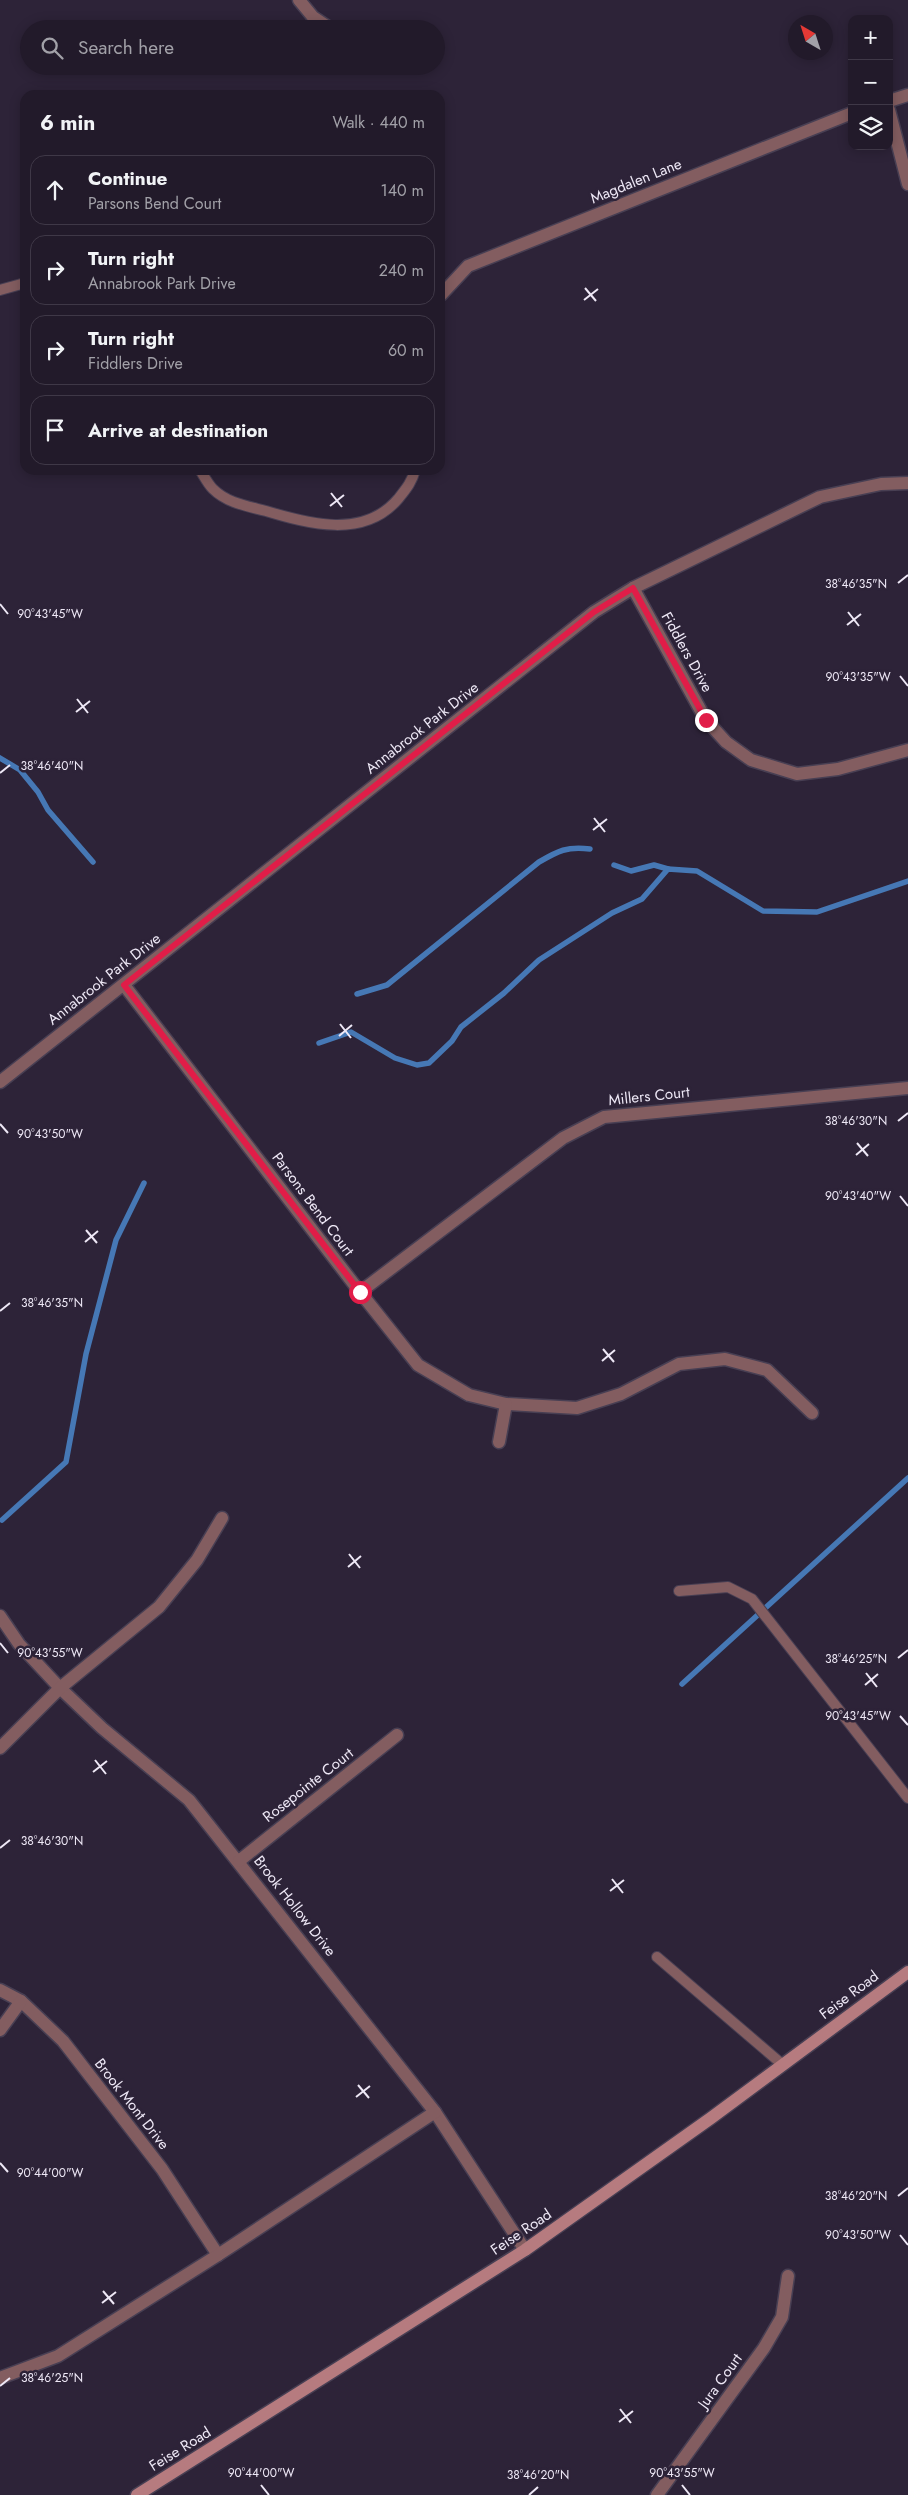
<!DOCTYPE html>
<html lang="en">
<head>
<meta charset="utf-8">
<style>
  body { margin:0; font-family:Jost,sans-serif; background:#2e2736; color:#f1f3f6 }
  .controls { position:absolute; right:15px; top:15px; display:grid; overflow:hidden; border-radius:10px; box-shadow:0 2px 12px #0003 }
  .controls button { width:45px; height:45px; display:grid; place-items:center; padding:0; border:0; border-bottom:1px solid #3f3847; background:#221a2a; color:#f1f3f6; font:25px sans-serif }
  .compass { position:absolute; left:788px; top:15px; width:45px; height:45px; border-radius:50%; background:#221a2a; box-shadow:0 2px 12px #0003; rotate:321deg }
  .stop { position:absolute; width:15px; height:15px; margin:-11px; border:4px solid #e11d48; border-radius:50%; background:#fff }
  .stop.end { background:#e11d48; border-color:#fff; box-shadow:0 1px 5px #0008 }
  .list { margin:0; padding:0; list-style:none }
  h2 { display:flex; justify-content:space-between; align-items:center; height:65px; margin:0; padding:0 20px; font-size:21px }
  h2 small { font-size:16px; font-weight:400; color:#a2a1a8 }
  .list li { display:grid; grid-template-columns:32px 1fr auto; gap:15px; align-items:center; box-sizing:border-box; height:70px; margin:0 10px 10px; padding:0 10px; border:1px solid #3f3847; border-radius:15px }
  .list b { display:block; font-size:19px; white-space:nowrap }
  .list p { margin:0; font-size:16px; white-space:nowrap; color:#a2a1a8 }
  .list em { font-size:16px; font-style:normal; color:#a2a1a8 }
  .icon { flex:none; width:28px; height:28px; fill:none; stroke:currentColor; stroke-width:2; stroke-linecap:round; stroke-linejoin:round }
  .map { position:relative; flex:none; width:908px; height:2495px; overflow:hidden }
  .search { position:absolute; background:#221a2a; box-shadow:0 2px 12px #0003; left:20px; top:20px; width:425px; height:55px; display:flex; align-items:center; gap:12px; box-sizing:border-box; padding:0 18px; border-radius:28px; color:#a2a1a8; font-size:19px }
  .panel { position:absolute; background:#221a2a; box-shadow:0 2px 12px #0003; left:20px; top:90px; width:425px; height:385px; border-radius:15px }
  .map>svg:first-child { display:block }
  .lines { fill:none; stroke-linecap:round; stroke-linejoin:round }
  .stream { stroke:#4678b5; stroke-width:5.5 }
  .lane-casing { stroke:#483f53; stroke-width:12 }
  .street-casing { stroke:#483f53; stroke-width:15 }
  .secondary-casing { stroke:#483f53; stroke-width:15 }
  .lane { stroke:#835d60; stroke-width:10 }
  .street { stroke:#835d60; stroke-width:12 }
  .secondary { stroke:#b67b7f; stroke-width:12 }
  .route { stroke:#e11d48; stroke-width:6 }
  .ticks { fill:none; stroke:#eee8f6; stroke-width:2 }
  .labels { text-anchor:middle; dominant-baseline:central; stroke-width:5; stroke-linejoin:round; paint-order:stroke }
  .street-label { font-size:15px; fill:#eee8f6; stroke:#2d2338 }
  .ticks-label { font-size:12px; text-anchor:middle; fill:#eee8f6; stroke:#2d2338; stroke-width:5; stroke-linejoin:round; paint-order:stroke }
</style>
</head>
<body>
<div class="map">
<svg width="908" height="2495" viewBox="0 0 908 2495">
  <rect width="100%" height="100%" fill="#2d2338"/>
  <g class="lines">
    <g class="stream">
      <path d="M 0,758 L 20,770 L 38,792 L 48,810 L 93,862"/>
      <path d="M 614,865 L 631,871 L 654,865 L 668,869"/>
      <path d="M 357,994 L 387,985 L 539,862 C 558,851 567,846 590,849"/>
      <path d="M 319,1043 L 351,1032 L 395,1058 L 417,1065 L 429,1063 L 452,1041 L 461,1027 L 504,993 L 539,960 L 612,913 L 642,899 L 668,869 L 697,871 L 763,911 L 817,912 L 908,881"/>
      <path d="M 2,1520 L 66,1462 L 86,1354 L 116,1240 L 144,1183"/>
      <path d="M 682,1684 L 908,1478"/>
    </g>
    <defs>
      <g id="lane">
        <path d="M 0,290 L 25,283"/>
        <path d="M 200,470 C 204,476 208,484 213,489 C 227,503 247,506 266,511 C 309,524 364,539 398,499 C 406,489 412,482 415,470"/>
        <path d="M 679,1591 L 728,1587 L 752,1599 L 908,1798"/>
        <path d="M 657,1957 L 783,2065"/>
      </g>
      <g id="street">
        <path d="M 299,0 L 313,17 L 331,29"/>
        <path d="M 889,101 L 908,95"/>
        <path d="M 889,110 L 908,184"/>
        <path d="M 441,295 L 468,266 L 852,113"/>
        <path d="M 633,588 L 706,720 L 726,742 L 751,760 L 797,774 L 838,769 L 908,750"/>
        <path d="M 124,985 L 360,1292 L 418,1365 L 469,1395 L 506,1404 L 577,1408 L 621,1394 L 679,1364 L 725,1359 L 767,1370 L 812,1413"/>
        <path d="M 0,1082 L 594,612 L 633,588 L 820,497 L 881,484 L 908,483"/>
        <path d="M 360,1292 L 563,1138 L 604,1117 L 908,1088"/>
        <path d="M 499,1442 L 506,1404"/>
        <path d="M 0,1616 L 19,1644 L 60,1688 L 102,1728 L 189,1800 L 435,2112 L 525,2250"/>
        <path d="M 0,1748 L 60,1688 L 159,1607 L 197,1560 L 222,1518"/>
        <path d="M 239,1861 L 397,1735"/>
        <path d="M 0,1990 L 21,2001 L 63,2041 L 162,2169 L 218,2255"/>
        <path d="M 0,2030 L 21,2001"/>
        <path d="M 0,2378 L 58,2356 L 218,2255 L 435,2112"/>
        <path d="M 657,2495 L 764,2348 L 782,2317 L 788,2276"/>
      </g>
      <path id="secondary" d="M 137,2495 L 525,2250 L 711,2118 L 908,1972"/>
    </defs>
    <use href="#lane" class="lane-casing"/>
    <use href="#street" class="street-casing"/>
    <use href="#secondary" class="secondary-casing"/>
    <use href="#lane" class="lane"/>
    <use href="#street" class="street"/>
    <use href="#secondary" class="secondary"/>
  </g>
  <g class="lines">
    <path class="route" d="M 360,1292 L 124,985 L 594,612 L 633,588 L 706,720"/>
  </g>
  <path class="ticks" d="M 585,288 L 596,301M 584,300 L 598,289M 331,493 L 342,507M 330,506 L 344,495M 898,583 L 908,575M 0,604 L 8,614M 848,612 L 859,626M 847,625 L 861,614M 900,676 L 908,686M 77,699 L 88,713M 76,712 L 90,701M 0,773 L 10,765M 594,818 L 605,832M 593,830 L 607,819M 340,1024 L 351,1038M 339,1036 L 352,1025M 898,1121 L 908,1113M 0,1124 L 8,1133M 857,1143 L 868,1156M 856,1155 L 869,1144M 900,1196 L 908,1206M 86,1230 L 97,1243M 85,1242 L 98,1231M 0,1311 L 10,1303M 603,1349 L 614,1362M 602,1361 L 615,1350M 349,1554 L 360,1568M 348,1567 L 361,1556M 0,1643 L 8,1653M 898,1658 L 908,1650M 866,1673 L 877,1687M 865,1685 L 878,1674M 900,1716 L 908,1725M 95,1760 L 106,1774M 93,1772 L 107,1761M 0,1848 L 10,1840M 612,1879 L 623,1893M 610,1891 L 624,1880M 358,2085 L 369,2098M 356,2097 L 370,2086M 0,2163 L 8,2172M 898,2196 L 908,2188M 900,2235 L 908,2245M 103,2291 L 114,2304M 102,2303 L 116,2292M 0,2386 L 10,2378M 620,2409 L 631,2423M 619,2422 L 633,2411M 261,2485 L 269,2495M 682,2485 L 690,2495M 529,2495 L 538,2487"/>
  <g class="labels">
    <g class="street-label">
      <text transform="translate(636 181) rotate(-22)">Magdalen Lane</text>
      <text transform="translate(687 652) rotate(61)">Fiddlers Drive</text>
      <text transform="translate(422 728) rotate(-38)">Annabrook Park Drive</text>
      <text transform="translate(104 979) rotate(-38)">Annabrook Park Drive</text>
      <text transform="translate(649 1096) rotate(-6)">Millers Court</text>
      <text transform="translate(313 1204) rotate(53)">Parsons Bend Court</text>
      <text transform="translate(308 1785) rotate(-38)">Rosepointe Court</text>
      <text transform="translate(295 1906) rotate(52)">Brook Hollow Drive</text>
      <text transform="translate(849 1995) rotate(-37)">Feise Road</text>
      <text transform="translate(132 2104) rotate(52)">Brook Mont Drive</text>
      <text transform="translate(521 2232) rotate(-34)">Feise Road</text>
      <text transform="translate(720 2381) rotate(-54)">Jura Court</text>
      <text transform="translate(180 2449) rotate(-32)">Feise Road</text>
    </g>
  </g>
  <g class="ticks-label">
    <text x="856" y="588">38°46'35"N</text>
    <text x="50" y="618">90°43'45"W</text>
    <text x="858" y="681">90°43'35"W</text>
    <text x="52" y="770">38°46'40"N</text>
    <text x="856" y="1125">38°46'30"N</text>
    <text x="50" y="1138">90°43'50"W</text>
    <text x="858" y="1200">90°43'40"W</text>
    <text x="52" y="1307">38°46'35"N</text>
    <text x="50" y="1657">90°43'55"W</text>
    <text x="856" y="1663">38°46'25"N</text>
    <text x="858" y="1720">90°43'45"W</text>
    <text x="52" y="1845">38°46'30"N</text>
    <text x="50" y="2177">90°44'00"W</text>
    <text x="856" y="2200">38°46'20"N</text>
    <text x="858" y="2239">90°43'50"W</text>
    <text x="52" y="2382">38°46'25"N</text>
    <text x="261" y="2477">90°44'00"W</text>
    <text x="682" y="2477">90°43'55"W</text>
    <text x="538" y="2479">38°46'20"N</text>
  </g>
</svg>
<div class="controls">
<button>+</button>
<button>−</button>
<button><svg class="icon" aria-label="layers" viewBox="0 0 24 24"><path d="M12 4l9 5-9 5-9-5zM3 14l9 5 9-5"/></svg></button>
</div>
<svg class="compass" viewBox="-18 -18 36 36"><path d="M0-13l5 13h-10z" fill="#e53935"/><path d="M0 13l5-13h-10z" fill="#a2a1a8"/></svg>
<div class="stop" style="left:360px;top:1292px"></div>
<div class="stop end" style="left:706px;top:720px"></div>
<div class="search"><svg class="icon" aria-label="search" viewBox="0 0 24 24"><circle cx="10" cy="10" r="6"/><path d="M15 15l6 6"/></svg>Search here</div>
<section class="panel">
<h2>6 min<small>Walk · 440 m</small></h2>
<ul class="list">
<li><svg class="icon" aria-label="ahead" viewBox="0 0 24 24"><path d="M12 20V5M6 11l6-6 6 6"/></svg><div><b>Continue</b><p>Parsons Bend Court</p></div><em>140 m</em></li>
<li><svg class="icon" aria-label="right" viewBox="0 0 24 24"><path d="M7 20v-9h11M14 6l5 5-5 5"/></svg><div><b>Turn right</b><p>Annabrook Park Drive</p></div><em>240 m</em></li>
<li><svg class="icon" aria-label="right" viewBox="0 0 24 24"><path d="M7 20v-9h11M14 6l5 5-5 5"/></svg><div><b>Turn right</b><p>Fiddlers Drive</p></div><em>60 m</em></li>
<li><svg class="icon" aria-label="arrive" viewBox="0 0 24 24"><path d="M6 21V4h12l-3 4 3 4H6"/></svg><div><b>Arrive at destination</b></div></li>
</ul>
</section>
</div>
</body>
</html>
